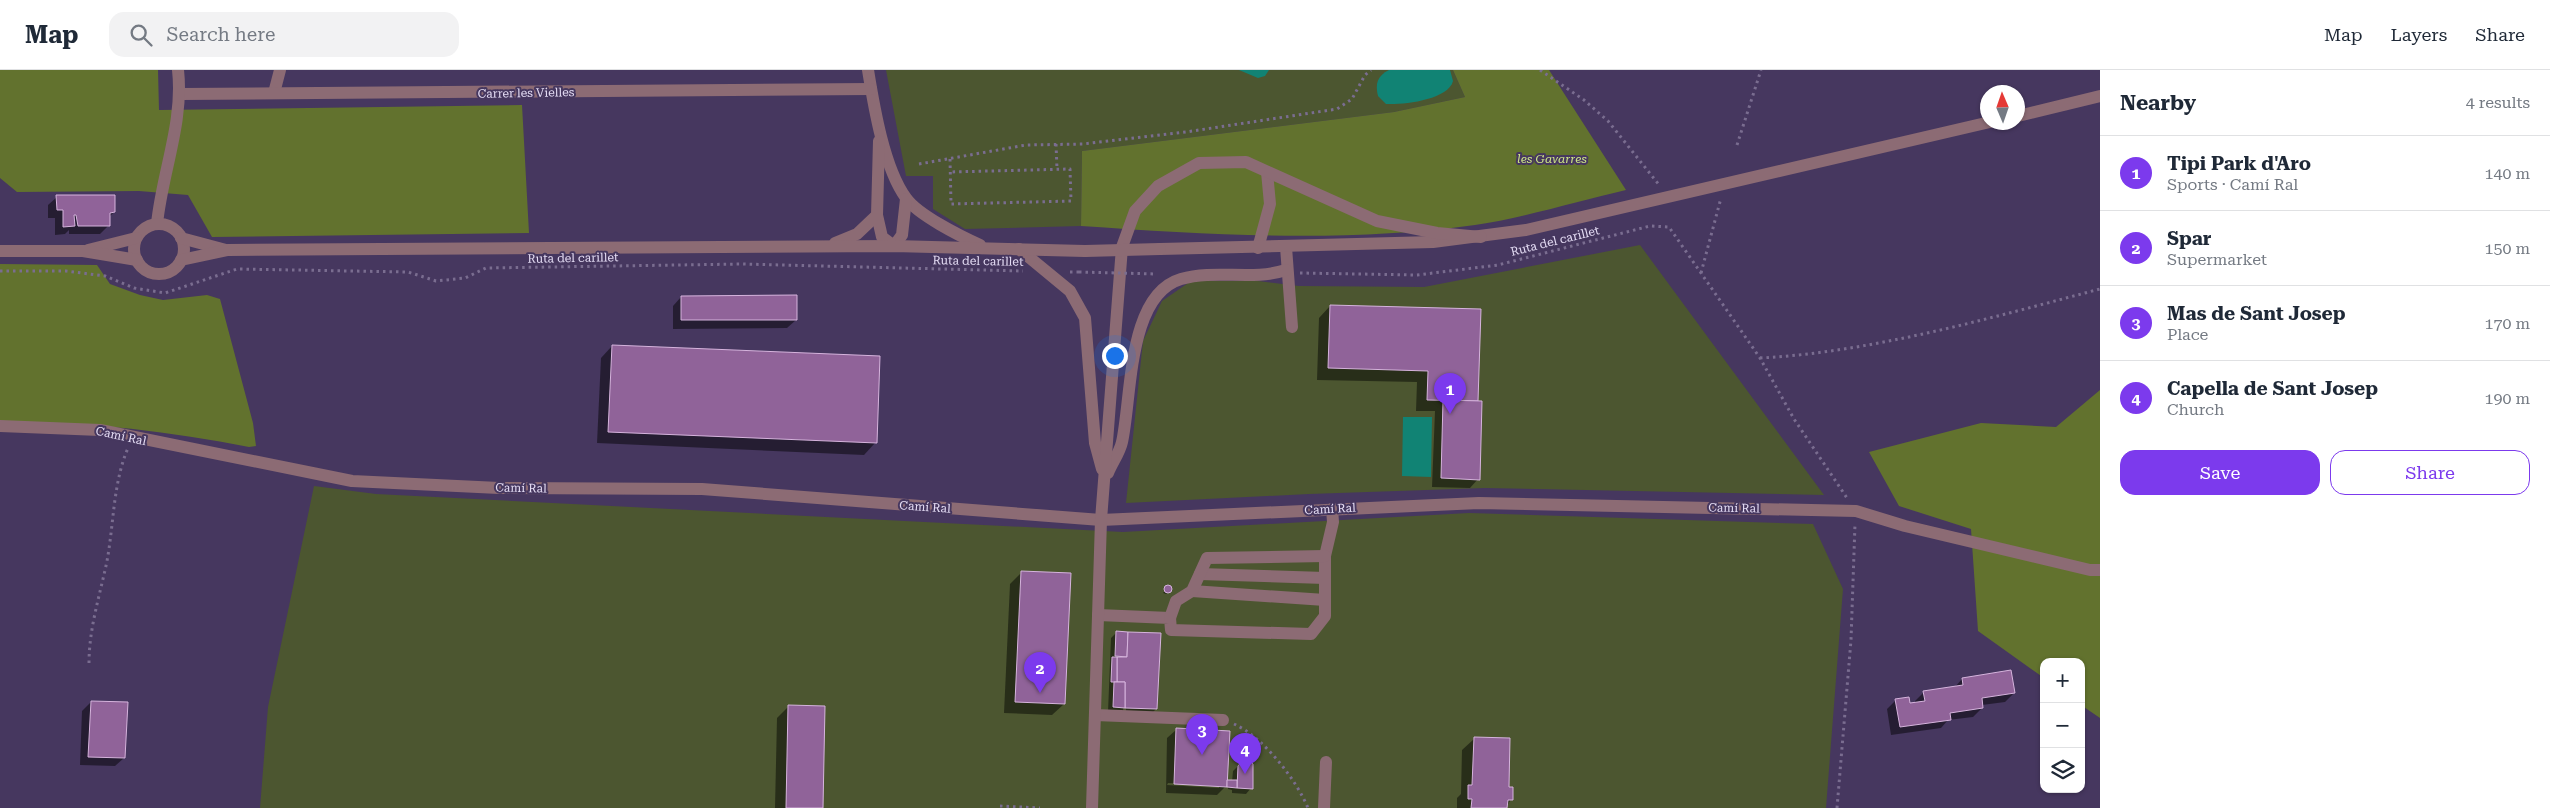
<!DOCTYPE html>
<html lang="en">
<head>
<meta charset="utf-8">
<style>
  body { margin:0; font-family:"Roboto Serif",serif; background:#f2f2f3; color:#1f2937 }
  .controls { position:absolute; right:15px; bottom:15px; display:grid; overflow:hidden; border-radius:10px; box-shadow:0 1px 4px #0004 }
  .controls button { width:45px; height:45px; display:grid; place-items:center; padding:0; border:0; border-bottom:1px solid #e0e1e3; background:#fff; color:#1f2937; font:25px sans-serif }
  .compass { position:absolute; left:1980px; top:15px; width:45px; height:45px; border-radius:50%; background:#fff; box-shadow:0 1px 4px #0004; rotate:358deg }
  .you { position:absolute; left:1114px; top:285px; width:18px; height:18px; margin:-12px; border:4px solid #fff; border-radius:50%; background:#1a73e8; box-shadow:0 0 0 8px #1a73e833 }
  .badge { display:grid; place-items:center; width:32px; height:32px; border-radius:50%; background:#7c3aed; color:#fff; font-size:16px; font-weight:700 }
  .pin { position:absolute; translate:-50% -41px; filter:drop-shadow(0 1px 2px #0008) }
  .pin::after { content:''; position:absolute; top:26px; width:18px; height:15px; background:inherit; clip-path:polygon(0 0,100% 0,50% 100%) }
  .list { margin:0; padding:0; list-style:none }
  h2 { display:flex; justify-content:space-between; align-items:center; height:65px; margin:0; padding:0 20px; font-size:21px }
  h2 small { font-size:16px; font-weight:400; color:#747a83 }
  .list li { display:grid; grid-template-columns:32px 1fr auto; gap:15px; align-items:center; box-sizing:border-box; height:75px; padding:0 20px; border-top:1px solid #e0e1e3 }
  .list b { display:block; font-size:19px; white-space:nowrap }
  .list p { margin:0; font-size:16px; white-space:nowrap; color:#747a83 }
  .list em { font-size:16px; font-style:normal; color:#747a83 }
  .actions { display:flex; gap:10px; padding:15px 20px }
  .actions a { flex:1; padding:11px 0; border:1px solid #7c3aed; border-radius:15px; text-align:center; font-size:18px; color:#7c3aed }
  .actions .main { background:#7c3aed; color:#fff }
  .icon { flex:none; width:28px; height:28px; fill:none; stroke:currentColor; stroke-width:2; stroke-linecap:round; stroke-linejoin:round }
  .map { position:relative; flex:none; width:2100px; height:738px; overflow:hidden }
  header { display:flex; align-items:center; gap:30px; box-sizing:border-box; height:70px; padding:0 25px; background:#fff; border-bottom:1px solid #e0e1e3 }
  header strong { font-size:24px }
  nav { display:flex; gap:28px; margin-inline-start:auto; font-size:18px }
  .search { width:350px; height:45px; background:#f2f2f3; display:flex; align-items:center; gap:12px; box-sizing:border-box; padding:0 18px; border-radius:15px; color:#747a83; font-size:19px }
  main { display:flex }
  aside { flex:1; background:#fff }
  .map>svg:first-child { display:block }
  .green { fill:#4c5630 }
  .forest { fill:#62722e }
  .water { fill:#118374 }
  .shadow { fill:#0007; fill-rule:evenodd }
  .building { fill:#906399; stroke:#d6b4dd }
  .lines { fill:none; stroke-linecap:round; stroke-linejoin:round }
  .path { stroke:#7a6d90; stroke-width:3; stroke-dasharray:2.5 4; stroke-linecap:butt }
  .minor { stroke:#8c6b74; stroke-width:12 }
  .path-bridge { stroke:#7a6d90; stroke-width:3; stroke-dasharray:2.5 4; stroke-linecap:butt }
  .minor-bridge { stroke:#8c6b74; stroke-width:12 }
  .labels { text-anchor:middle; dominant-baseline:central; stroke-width:4; stroke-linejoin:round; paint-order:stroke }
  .street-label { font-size:12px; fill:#e4dcf4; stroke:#46375f }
  .park-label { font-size:12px; font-style:italic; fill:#cfe887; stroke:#46375f }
</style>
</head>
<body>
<header>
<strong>Map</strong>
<div class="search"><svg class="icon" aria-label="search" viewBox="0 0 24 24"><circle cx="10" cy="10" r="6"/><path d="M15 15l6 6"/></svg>Search here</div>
<nav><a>Map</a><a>Layers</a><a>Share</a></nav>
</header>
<main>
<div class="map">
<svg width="2100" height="738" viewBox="0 0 2100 738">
  <rect width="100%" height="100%" fill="#46375f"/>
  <g class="green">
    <path d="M 886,0 L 1453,0 L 1465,27 L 1394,42 L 1082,81 L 1081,156 L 965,159 L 933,139 L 933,106 L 906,106 Z"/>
    <path d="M 1640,175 L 1824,425 L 1485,418 L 1309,424 L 1126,433 L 1143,271 L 1162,231 L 1191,211 L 1258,211 L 1299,216 L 1424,217 Z"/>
    <path d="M 314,416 L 376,424 L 1123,462 L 1469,443 L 1813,454 L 1843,519 L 1826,738 L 260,738 L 268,637 Z"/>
  </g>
  <g class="forest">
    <path d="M 0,0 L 158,0 L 159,40 L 522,35 L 529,163 L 212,167 L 188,125 L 139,121 L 17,122 L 0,108 Z"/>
    <path d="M 1453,0 L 1549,0 L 1626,120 C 1578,131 1523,148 1475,155 C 1345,173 1212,165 1081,156 L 1082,81 L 1394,42 L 1465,27 Z"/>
    <path d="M 0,194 L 97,195 L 110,214 L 140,225 L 163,230 L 207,225 L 220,229 L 253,353 L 256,376 L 249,377 C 168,361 83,351 0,352 Z"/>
    <path d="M 2100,320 L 2100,648 L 2081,635 L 2081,592 L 2044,592 L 2044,608 L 1978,561 L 1971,459 L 1899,436 L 1869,382 L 1981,353 L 2056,357 Z"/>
  </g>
  <g class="water">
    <path d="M 1239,0 L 1269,0 L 1265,6 L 1258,8 Z"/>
    <path d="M 1389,0 L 1450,0 L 1453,11 C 1448,30 1403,35 1386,34 L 1378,26 C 1375,14 1377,6 1389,0 Z"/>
    <path d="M 1403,347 L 1432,347 L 1431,407 L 1402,406 Z"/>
  </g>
  <g class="shadow">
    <path d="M 57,127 L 114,142 L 109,147 L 109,155 L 100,164 L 69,164 L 69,160 L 65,164 L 55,165 L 55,148 L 48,148 L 48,135 Z"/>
    <path d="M 681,227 L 796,250 L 787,258 L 673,259 L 673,236 Z"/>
    <path d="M 1330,236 L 1477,330 L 1478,409 L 1470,418 L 1432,417 L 1435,341 L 1416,341 L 1417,312 L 1317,310 L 1319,248 Z"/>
    <path d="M 612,276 L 875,373 L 864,385 L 597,373 L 601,288 Z"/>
    <path d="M 1022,502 L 1064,634 L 1052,645 L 1004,643 L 1010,514 Z"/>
    <path d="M 1168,517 L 1170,518 L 1166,524 L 1163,523 Z"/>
    <path d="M 1117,562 L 1156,639 L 1147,648 L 1108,642 L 1111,568 ZM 1124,619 L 1126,619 L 1126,644 L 1123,644 Z"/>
    <path d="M 1962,609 L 2014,623 L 2005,632 L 1982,635 L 1982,638 L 1973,647 L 1948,650 L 1941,658 L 1891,665 L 1887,639 L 1896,630 L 1909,634 L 1915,633 L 1915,631 L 1924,622 L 1954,618 Z"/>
    <path d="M 91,632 L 124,688 L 115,696 L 80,695 L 82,641 Z"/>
    <path d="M 789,636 L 822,738 L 775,738 L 777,648 Z"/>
    <path d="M 1176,660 L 1226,711 L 1232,712 L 1233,701 L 1239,695 L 1251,718 L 1246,724 L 1232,723 L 1232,720 L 1228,719 L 1228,712 L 1226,712 L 1225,719 L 1225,717 L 1217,725 L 1166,723 L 1167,668 ZM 1168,713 L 1219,715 L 1219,718 L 1167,715 Z"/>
    <path d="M 1474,669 L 1508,718 L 1511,729 L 1506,738 L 1457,738 L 1457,728 L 1461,724 L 1462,680 Z"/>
  </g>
  <g class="building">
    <path d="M 56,125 L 115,125 L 115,142 L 110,143 L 110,156 L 78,156 L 76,145 L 74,145 L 75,156 L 63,157 L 63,140 L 57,140 Z"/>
    <path d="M 797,225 L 797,250 L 681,250 L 681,226 Z"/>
    <path d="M 1330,235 L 1481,239 L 1478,331 L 1427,330 L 1428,301 L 1328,298 Z"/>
    <path d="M 612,275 L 880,286 L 877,373 L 608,362 Z"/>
    <path d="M 1443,330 L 1482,331 L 1480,410 L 1441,408 Z"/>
    <path d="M 1021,501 L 1071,503 L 1065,634 L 1015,632 Z"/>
    <circle cx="1168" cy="519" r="4"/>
    <path d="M 1116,561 L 1128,562 L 1127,587 L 1115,586 Z"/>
    <path d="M 1128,562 L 1161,563 L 1157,639 L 1125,638 L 1125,612 L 1117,612 L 1117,587 L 1127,587 Z"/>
    <path d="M 1112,587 L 1117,587 L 1117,612 L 1111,612 Z"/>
    <path d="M 2011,600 L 2015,623 L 1982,628 L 1983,638 L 1950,643 L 1951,650 L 1900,657 L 1895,629 L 1909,627 L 1910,633 L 1925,631 L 1923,621 L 1963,615 L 1962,608 Z"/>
    <path d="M 1114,612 L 1125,612 L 1125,638 L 1113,637 Z"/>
    <path d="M 91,631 L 128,632 L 125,688 L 88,687 Z"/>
    <path d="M 788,635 L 825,636 L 823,738 L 786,738 Z"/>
    <path d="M 1176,658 L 1230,661 L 1227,717 L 1174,714 Z"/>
    <path d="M 1474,667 L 1510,668 L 1509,717 L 1513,717 L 1513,730 L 1508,730 L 1507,738 L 1471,738 L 1472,729 L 1468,729 L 1468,715 L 1472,715 Z"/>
    <path d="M 1243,690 L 1249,690 L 1253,694 L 1253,719 L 1237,718 L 1238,696 Z"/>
    <path d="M 1227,710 L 1237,710 L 1237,718 L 1227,717 Z"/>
  </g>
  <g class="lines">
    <g class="path">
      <path d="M 1540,0 L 1584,30 L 1608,51 L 1660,116"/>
      <path d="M 1056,74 L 1057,99"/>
      <path d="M 1737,75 L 1761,0"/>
      <path d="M 950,89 L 951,134 L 1071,131 L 1070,99 L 950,102"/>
      <path d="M 919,94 L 1026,75 L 1083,74 L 1186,62 L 1337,39 L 1352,29 L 1365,5 L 1371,0"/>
      <path d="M 0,201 L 66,201 L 105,206 L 134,218 L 165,223 L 237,199 L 408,202 L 436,211 L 465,208 L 486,198 L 742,194 L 1023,201"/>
      <path d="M 1070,202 L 1079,202"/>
      <path d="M 1300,203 L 1417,205 L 1498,195 L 1650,156 L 1669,157 L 1760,288 L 1794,349 L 1847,428"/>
      <path d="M 1701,203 L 1721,128"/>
      <path d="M 1760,288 C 1873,282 1990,248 2100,219"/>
      <path d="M 89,593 C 89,558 100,525 107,491 C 114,453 113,413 128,378"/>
      <path d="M 1234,654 C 1263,667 1296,709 1308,738"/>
      <path d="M 1000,736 L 1040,738"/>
      <path d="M 1837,738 L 1851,570 L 1855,454"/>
    </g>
    <g class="minor">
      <path d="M 868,0 C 874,37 884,98 906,128 C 918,145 960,166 980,175"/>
      <path d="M 274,23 L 280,0"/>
      <path d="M 181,24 L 871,19"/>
      <path d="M 2018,46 L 2100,26"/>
      <path d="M 877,145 L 882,167 L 894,176 L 902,165 L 906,129"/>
      <path d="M 157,154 C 162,103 184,52 178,0"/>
      <circle cx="159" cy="179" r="25"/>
      <path d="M 181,168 L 226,180"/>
      <path d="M 835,173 L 857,164 L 877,145 L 879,71"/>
      <path d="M 1286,177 L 1292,257"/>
      <path d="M 1258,178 L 1270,134 L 1267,102"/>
      <path d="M 1019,179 L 1070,221 L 1085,248 L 1095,373 L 1102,399"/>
      <path d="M 1160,179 L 1433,172 L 1526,160 L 1990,52"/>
      <path d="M 88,180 L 136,168"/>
      <path d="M 0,181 L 83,181 L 137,190"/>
      <path d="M 181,190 L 228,180 L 894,176 L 1085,181"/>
      <path d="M 0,356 L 100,360 L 352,411 L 499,418 L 702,419 L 1101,450 L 1479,433 L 1856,441 L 1905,456 L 2090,500 L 2100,500"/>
      <path d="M 1108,403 C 1112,393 1120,382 1122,372 C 1132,327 1127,225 1181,209 C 1216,199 1252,211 1286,200"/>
      <path d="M 1200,504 L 1325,508"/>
      <path d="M 1192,521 L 1325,530"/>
      <path d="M 1098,545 L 1170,548 L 1171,560 L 1311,564 L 1325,546 L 1325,486 L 1333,452 L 1332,439"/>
      <path d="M 1170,548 L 1176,531 L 1192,521 L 1207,488 L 1325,486"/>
      <path d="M 1095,645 L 1223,650"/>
      <path d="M 1092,738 L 1101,450 L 1122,177 L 1135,141 L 1158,116 L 1199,93 L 1246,92 L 1377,151 L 1437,163 L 1481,167"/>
      <path d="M 1324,738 L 1326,692"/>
    </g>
    <path class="path-bridge" d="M 1079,202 L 1156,204"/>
    <path class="minor-bridge" d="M 1085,181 L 1160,179"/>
  </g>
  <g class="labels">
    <g class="street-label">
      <text transform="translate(526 23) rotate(-1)">Carrer les Vielles</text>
      <text transform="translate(1555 171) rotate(-14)">Ruta del carillet</text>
      <text transform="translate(573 188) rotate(-1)">Ruta del carillet</text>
      <text transform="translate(978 191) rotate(1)">Ruta del carillet</text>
      <text transform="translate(121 366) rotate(12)">Camí Ral</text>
      <text transform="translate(521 418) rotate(1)">Camí Ral</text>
      <text transform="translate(925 437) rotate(4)">Camí Ral</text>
      <text transform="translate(1734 438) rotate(1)">Camí Ral</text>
      <text transform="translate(1330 439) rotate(-3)">Camí Ral</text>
    </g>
    <g class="park-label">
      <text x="1552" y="89">les Gavarres</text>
    </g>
  </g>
</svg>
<div class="controls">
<button>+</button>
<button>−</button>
<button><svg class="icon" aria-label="layers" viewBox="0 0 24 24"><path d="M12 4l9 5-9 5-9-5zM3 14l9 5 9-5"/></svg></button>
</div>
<svg class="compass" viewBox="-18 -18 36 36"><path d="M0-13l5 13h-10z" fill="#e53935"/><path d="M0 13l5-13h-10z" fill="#747a83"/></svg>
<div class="you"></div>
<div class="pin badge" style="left:1450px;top:344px">1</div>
<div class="pin badge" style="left:1040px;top:623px">2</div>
<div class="pin badge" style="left:1202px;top:685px">3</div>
<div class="pin badge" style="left:1245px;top:704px">4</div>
</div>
<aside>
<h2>Nearby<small>4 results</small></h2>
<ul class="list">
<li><span class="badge">1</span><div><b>Tipi Park d'Aro</b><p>Sports · Camí Ral</p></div><em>140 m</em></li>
<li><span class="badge">2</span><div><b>Spar</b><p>Supermarket</p></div><em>150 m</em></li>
<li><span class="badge">3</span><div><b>Mas de Sant Josep</b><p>Place</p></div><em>170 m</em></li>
<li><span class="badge">4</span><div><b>Capella de Sant Josep</b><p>Church</p></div><em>190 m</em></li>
</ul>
<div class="actions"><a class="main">Save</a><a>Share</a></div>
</aside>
</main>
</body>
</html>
